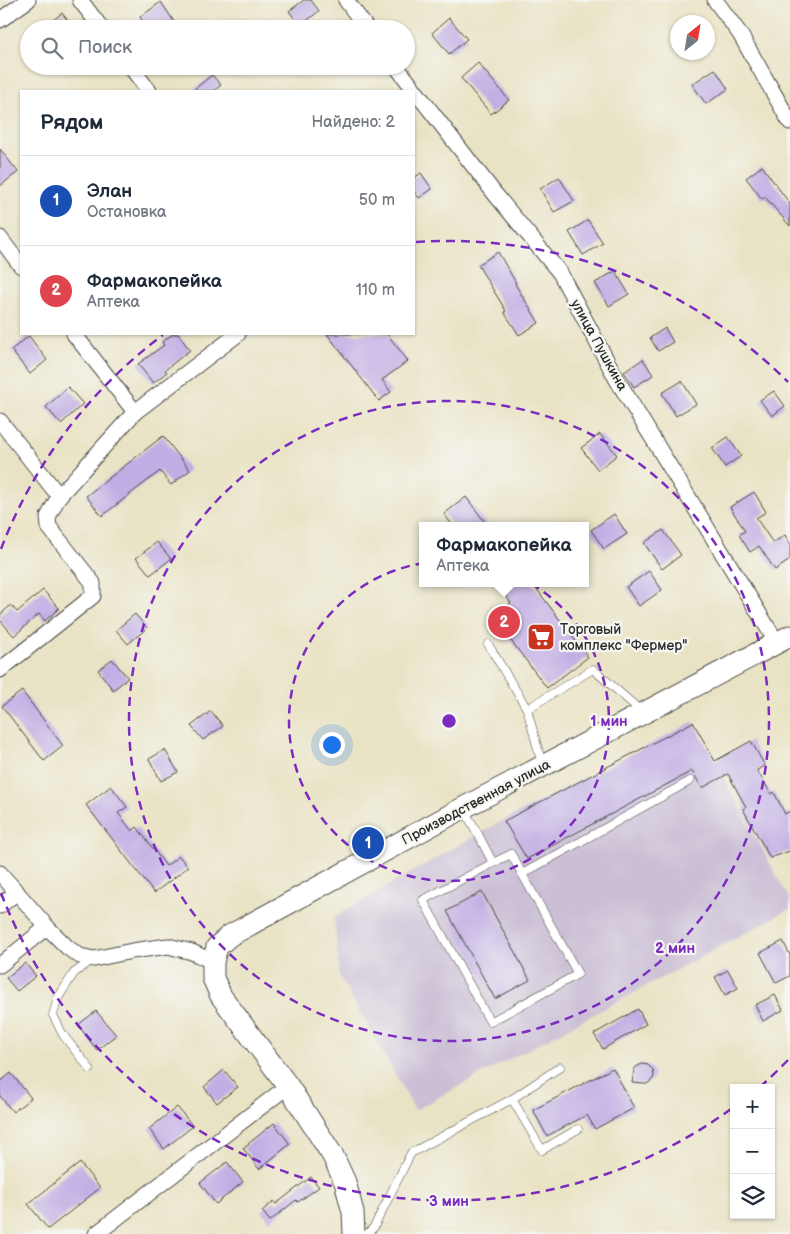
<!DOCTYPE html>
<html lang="ru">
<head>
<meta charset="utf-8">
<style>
  body { margin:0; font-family:"Balsamiq Sans",sans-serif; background:#f6f6f7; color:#1f2937 }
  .controls { position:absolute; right:15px; bottom:15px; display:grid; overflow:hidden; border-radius:0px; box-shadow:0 1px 4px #0004 }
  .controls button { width:45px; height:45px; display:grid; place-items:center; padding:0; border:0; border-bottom:1px solid #e0e1e3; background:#fff; color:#1f2937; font:25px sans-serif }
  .compass { position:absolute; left:670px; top:15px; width:45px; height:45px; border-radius:50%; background:#fff; box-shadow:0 1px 4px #0004; rotate:30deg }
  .you { position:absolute; left:331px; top:744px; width:18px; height:18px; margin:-12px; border:4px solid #fff; border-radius:50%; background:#1a73e8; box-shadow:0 0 0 8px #1a73e833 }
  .badge { display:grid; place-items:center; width:32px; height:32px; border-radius:50%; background:#db2777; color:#fff; font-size:16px; font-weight:700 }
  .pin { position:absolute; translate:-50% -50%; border:2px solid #fff; box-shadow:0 1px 5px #0006 }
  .popup { position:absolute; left:419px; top:522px; width:170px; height:65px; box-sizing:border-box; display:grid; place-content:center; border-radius:0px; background:#fff; filter:drop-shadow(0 1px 4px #0005); font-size:16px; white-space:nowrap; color:#747a83 }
  .popup b { font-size:19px; color:#1f2937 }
  .popup::after { content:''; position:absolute; left:50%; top:100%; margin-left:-10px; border:10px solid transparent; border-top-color:#fff }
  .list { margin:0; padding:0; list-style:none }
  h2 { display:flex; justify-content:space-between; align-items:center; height:65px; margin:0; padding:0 20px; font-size:21px }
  h2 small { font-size:16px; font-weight:400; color:#747a83 }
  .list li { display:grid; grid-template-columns:32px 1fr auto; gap:15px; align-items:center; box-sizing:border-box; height:90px; padding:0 20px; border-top:1px solid #e0e1e3 }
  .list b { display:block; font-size:19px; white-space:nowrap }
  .list p { margin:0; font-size:16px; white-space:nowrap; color:#747a83 }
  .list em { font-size:16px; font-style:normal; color:#747a83 }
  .icon { flex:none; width:28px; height:28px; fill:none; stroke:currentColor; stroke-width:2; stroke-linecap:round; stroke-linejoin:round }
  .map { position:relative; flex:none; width:790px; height:1234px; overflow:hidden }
  .search { position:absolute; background:#fff; box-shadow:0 1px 4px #0004; left:20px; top:20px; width:395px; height:55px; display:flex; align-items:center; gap:12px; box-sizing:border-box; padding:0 18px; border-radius:28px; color:#747a83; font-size:19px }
  .panel { position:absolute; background:#fff; box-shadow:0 1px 4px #0004; left:20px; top:90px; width:395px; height:245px; border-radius:0px }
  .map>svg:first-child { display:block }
  .industrial { fill:#cbbfd5 }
  .building { fill:#c1aee4 }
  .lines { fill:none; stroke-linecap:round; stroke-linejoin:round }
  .lane-casing { stroke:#484742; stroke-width:9 }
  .street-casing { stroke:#484742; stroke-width:17 }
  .secondary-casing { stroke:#484742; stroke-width:23 }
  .lane { stroke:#fff; stroke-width:8 }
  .street { stroke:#fff; stroke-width:15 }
  .secondary { stroke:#fff; stroke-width:21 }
  .ring { fill:none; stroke:#7b2cbf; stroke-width:2.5; stroke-dasharray:9 6 }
  .labels { text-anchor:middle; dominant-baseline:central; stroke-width:4.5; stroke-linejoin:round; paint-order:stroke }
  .street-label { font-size:14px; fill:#2b2b2b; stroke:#f6f6f2 }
  .poi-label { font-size:14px; fill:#2b2b2b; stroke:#f6f6f2; text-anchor:start }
  .centre { fill:#7b2cbf; stroke:#f6f6f2; stroke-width:2.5 }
  .ring-label { font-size:15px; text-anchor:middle; font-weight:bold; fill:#7b2cbf; stroke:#f6f6f2; stroke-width:4.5; stroke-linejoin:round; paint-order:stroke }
</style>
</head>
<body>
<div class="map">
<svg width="790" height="1234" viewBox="0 0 790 1234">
  <rect width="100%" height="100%" fill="#f6f6f2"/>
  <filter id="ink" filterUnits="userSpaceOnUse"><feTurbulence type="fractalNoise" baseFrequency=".02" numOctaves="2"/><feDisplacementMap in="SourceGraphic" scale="10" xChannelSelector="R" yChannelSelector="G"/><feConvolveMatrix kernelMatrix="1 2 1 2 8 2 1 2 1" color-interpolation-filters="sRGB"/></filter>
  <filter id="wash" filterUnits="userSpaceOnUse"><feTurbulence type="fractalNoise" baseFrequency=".0096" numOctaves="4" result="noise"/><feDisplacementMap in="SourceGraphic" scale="20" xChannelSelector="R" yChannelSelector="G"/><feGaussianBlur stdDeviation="1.12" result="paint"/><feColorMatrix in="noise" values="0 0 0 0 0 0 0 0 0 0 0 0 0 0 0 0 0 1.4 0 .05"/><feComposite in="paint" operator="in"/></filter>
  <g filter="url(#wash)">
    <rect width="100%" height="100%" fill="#e9e3c5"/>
    <path class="industrial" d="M 693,722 L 790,900 L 790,909 L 415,1110 L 339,975 L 334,917 L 478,834 Z"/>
    <g id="blocks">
      <g class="building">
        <path d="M 304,0 L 311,0 L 319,11 L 300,26 L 289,11 Z"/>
        <path d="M 161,2 L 175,23 L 166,29 L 148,29 L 140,17 Z"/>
        <path d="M 62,13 L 74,29 L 42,29 Z"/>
        <path d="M 449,18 L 467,39 L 449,54 L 432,33 Z"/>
        <path d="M 478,63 L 509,100 L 491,114 L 461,78 Z"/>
        <path d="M 715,69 L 728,89 L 706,104 L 692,84 Z"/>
        <path d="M 212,75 L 221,85 L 214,91 L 192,91 Z"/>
        <path d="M 0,149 L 18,172 L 0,186 Z"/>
        <path d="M 762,166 L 790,204 L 790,226 L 765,197 L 762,199 L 746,178 Z"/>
        <path d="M 421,173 L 432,189 L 419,198 L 414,191 L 414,178 Z"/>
        <path d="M 559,177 L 574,201 L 554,212 L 540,189 Z"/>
        <path d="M 588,220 L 603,243 L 583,255 L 569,232 Z"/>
        <path d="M 498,252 L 516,283 L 515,284 L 539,323 L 519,335 L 504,312 L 506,311 L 478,265 Z"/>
        <path d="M 615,271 L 629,294 L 609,306 L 595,283 Z"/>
        <path d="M 665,328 L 673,342 L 658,351 L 650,338 Z"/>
        <path d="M 173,334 L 178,334 L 190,350 L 165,370 L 167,372 L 153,383 L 138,364 L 164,345 L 162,342 Z"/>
        <path d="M 327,334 L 387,334 L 408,361 L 382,380 L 391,392 L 379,401 Z"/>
        <path d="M 29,336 L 47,360 L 30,374 L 11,350 Z"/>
        <path d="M 643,359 L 653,375 L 634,387 L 624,372 Z"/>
        <path d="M 682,381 L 696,404 L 676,416 L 662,393 Z"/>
        <path d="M 68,387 L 83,404 L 61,424 L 46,407 Z"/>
        <path d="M 774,391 L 785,406 L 772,416 L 760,400 Z"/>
        <path d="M 600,434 L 617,455 L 598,470 L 581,448 Z"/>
        <path d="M 163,436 L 190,470 L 171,485 L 160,471 L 102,516 L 86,496 Z"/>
        <path d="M 728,437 L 741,456 L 725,467 L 712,448 Z"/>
        <path d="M 754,492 L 766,512 L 756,518 L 773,543 L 785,535 L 790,543 L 790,560 L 775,570 L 759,546 L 750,552 L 739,535 L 745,531 L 730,507 Z"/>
        <path d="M 466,497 L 488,526 L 453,526 L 444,514 Z"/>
        <path d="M 614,514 L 627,534 L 604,549 L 591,530 Z"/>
        <path d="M 663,530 L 681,555 L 662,569 L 644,543 Z"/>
        <path d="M 157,542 L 171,559 L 150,575 L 136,558 Z"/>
        <path d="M 649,571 L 662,590 L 639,606 L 626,587 Z"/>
        <path d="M 496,583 L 532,583 L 588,657 L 547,688 L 493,617 L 511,603 Z"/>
        <path d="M 43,590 L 59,608 L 45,621 L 39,614 L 14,636 L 0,620 L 0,615 L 11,605 L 17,612 Z"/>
        <path d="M 135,614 L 147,628 L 128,644 L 116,630 Z"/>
        <path d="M 112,659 L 128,678 L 113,690 L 98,670 Z"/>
        <path d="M 22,691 L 63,746 L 44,761 L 2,706 Z"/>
        <path d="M 211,711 L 223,726 L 203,740 L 191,726 Z"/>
        <path d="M 693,722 L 715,761 L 751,741 L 765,766 L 757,770 L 771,794 L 774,792 L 785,814 L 790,811 L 790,851 L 770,858 L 743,809 L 746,807 L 728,774 L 702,788 L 692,771 L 527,859 L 504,821 Z"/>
        <path d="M 165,750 L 178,772 L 161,781 L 149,759 Z"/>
        <path d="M 111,786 L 127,807 L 118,813 L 132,831 L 137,827 L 166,866 L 179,856 L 188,867 L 154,893 L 86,805 Z"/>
        <path d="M 482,892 L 530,980 L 495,999 L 447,911 Z"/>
        <path d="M 783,941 L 790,955 L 790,976 L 776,983 L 760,953 Z"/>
        <path d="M 25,963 L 36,976 L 17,991 L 6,978 Z"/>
        <path d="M 728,970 L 738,988 L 725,995 L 715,977 Z"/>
        <path d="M 775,995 L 783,1010 L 763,1021 L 755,1005 Z"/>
        <path d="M 638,1009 L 646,1024 L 603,1049 L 594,1034 Z"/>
        <path d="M 96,1011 L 116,1035 L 97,1050 L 78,1025 Z"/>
        <path d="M 642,1064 L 648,1065 L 653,1070 L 654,1076 L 653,1079 L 647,1084 L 644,1084 L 632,1083 L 634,1070 L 636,1067 Z"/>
        <path d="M 613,1068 L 634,1108 L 595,1129 L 587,1115 L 547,1136 L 533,1110 Z"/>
        <path d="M 224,1070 L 238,1087 L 217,1103 L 204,1087 Z"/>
        <path d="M 11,1073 L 31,1098 L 13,1112 L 0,1096 L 0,1082 Z"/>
        <path d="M 177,1107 L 193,1126 L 164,1149 L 149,1129 Z"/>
        <path d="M 274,1123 L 290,1144 L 259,1169 L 243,1148 Z"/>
        <path d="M 227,1162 L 243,1182 L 216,1204 L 200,1183 Z"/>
        <path d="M 80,1163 L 100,1188 L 48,1229 L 28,1204 Z"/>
        <path d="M 311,1177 L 319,1187 L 298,1202 L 296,1200 L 270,1221 L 262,1211 L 274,1201 L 276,1204 Z"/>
      </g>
    </g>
  </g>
  <g filter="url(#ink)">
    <use href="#blocks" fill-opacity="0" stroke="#484742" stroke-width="1"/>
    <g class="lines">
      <defs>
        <g id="lane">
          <path d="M 488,644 L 527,709 L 542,764"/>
          <path d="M 527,709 L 593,669 L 642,712"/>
          <path d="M 463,808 L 478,834 L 493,863 L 511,854 L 578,974 L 490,1022 L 423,900 L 493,863"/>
          <path d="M 522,874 L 690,781"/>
          <path d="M 90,1069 L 63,1035 L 53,1015 L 58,998 L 74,973 L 92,960"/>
          <path d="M 512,1099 L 542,1150 L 578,1129"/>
          <path d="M 367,1234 L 374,1227 L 411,1153 L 512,1099 L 560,1067"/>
        </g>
        <g id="street">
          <path d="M 80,0 L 102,29"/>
          <path d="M 346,0 L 367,29"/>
          <path d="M 715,0 L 740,34 L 790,122"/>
          <path d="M 0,20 L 28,0"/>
          <path d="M 130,66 L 149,91"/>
          <path d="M 396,66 L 495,194 L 560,273 L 616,378 L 777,643"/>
          <path d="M 0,238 L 21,266"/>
          <path d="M 74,334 L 135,412"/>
          <path d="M 0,421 L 59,496"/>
          <path d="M 0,670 L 93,596 L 93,583 L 49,527 L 48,517 L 59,496 L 135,412 L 238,334"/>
          <path d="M 0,873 L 47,927 L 68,948 L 80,956 L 94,959 L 132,951 L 168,946 L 192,952 L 213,962"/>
          <path d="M 0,906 L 17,892"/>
          <path d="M 0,965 L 47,927"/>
          <path d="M 96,1234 L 288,1086"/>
        </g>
        <path id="secondary" d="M 354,1234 L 353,1212 L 345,1182 L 333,1156 L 288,1086 L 221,996 L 213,978 L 213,962 L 217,947 L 229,936 L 463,808 L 790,636"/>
      </defs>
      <use href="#lane" class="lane-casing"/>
      <use href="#street" class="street-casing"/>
      <use href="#secondary" class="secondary-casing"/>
      <use href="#lane" class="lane"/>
      <use href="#street" class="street"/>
      <use href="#secondary" class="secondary"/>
    </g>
  </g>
  <g class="ring">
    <circle cx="449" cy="721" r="160"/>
    <circle cx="449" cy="721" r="320"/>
    <path d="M788 1060A480 480 0 0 1 761 1086M731 1109A480 480 0 0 1 1 893M1 549A480 480 0 0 1 163 335M416 242A480 480 0 0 1 788 382"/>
  </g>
  <defs>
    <symbol id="supermarket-square" viewBox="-11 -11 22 22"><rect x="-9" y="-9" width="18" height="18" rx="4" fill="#c8321e" stroke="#f6f6f2"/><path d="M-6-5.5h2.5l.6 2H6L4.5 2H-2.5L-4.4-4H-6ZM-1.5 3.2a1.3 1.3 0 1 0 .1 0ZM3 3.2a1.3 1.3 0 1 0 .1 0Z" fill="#fff"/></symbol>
  </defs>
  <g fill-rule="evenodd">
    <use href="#supermarket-square" x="525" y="621" width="32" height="32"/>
  </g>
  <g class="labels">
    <g class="street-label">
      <text transform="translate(599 345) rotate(61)">улица Пушкина</text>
      <text transform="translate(476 802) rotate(-28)">Производственная улица</text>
    </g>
    <g class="poi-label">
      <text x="560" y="629">Торговый<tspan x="560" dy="16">комплекс "Фермер"</tspan></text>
    </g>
  </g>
  <circle cx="449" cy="721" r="8" class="centre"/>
  <g class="ring-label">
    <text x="609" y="726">1 мин</text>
    <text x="675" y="953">2 мин</text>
    <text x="449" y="1206">3 мин</text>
  </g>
</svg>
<div class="controls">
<button>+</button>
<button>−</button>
<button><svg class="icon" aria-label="layers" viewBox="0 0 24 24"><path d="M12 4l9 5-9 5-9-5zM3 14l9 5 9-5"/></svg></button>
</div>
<svg class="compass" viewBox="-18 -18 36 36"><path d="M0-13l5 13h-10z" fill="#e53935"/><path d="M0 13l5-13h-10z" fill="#747a83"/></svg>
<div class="you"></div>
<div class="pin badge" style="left:368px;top:843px;background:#1a4fb4">1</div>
<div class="pin badge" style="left:504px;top:622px;background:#e0444e">2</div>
<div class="popup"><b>Фармакопейка</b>Аптека</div>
<div class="search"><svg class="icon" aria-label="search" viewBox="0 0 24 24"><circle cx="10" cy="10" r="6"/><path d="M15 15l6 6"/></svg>Поиск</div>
<section class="panel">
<h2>Рядом<small>Найдено: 2</small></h2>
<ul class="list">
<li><span class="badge" style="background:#1a4fb4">1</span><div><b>Элан</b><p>Остановка</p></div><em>50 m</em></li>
<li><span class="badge" style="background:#e0444e">2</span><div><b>Фармакопейка</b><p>Аптека</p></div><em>110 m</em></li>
</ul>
</section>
</div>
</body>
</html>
